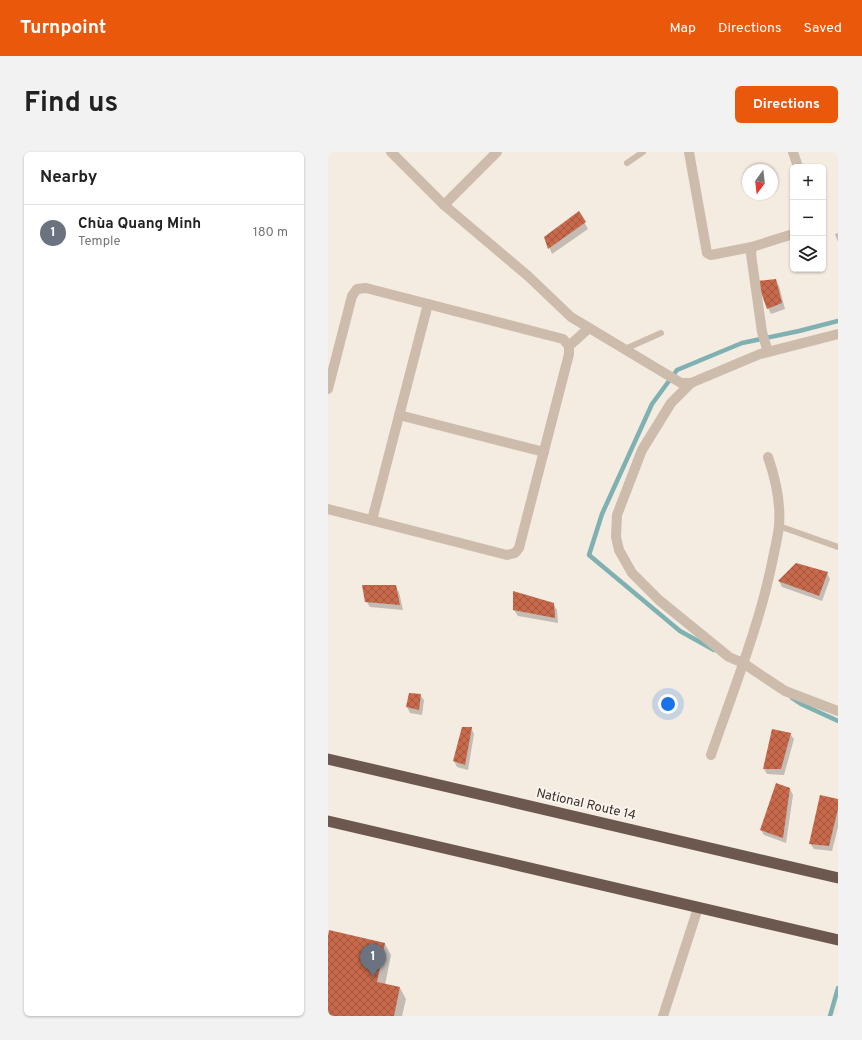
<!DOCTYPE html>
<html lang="en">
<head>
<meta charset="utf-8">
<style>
  body { margin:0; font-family:Overpass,sans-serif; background:#f2f2f2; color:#222 }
  .controls { position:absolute; right:12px; top:12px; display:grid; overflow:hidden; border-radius:6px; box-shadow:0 1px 3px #0004 }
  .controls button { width:36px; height:36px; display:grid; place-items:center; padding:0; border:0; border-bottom:1px solid #e0e0e0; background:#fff; color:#222; font:20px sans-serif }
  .compass { position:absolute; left:414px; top:12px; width:36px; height:36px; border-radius:50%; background:#fff; box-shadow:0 1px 3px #0004; rotate:195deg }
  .you { position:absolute; left:340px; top:552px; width:14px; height:14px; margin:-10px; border:3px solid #fff; border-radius:50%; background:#1a73e8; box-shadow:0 0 0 6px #1a73e833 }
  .badge { display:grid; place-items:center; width:26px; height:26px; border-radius:50%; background:#ea580c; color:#fff; font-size:13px; font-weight:700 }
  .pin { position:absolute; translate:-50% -33px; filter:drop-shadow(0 1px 2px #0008) }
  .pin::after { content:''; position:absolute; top:21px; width:14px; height:12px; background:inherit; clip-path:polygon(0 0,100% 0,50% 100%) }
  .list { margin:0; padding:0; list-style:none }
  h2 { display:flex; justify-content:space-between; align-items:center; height:52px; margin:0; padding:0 16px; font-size:17px }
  h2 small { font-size:13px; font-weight:400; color:#767676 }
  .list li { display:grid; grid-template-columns:26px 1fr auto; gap:12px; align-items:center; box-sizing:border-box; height:56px; padding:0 16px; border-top:1px solid #e0e0e0 }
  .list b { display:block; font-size:15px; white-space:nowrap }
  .list p { margin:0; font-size:13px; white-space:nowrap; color:#767676 }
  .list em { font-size:13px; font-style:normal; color:#767676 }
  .icon { flex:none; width:22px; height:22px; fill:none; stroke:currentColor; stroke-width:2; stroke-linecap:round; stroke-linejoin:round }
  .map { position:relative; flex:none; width:510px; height:864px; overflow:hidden; border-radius:6px }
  header { display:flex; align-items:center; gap:24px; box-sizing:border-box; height:56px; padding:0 20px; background:#ea580c; color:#fff }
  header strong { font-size:19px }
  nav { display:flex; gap:22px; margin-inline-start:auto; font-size:14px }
  .intro { display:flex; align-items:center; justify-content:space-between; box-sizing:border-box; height:96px; padding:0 24px }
  h1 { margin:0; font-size:28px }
  .button { padding:10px 18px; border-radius:6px; background:#ea580c; color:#fff; font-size:14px; font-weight:700 }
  main { display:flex; gap:24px; padding:0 24px }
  aside { flex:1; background:#fff; border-radius:6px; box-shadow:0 1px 3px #0004 }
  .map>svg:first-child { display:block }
  .shadow { fill:#0003 }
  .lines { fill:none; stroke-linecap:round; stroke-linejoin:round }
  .stream { stroke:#7fb0b2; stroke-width:4.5 }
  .building { fill:url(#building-cross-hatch) }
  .service { stroke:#cdbbac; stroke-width:6 }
  .minor { stroke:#cdbbac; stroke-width:10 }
  .trunk { stroke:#6c584f; stroke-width:11 }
  .labels { text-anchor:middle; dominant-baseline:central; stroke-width:4; stroke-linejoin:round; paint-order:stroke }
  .street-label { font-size:13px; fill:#3b302b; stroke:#fbf5ee }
</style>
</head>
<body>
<header>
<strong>Turnpoint</strong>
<nav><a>Map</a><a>Directions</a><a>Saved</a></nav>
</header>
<div class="intro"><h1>Find us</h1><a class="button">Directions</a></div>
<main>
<aside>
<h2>Nearby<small></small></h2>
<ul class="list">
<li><span class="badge" style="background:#6b7280">1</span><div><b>Chùa Quang Minh</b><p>Temple</p></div><em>180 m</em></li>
</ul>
</aside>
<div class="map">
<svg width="510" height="864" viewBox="0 0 510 864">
  <defs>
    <pattern id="building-cross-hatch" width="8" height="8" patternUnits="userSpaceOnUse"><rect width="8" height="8" fill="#c8694b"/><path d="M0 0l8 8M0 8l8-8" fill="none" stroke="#a4573f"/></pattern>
  </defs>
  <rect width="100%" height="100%" fill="#f4ebe1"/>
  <g class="shadow">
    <path d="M 251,61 L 260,77 L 224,102 L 217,85 Z"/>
    <path d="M 510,81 L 510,90 L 507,82 Z"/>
    <path d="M 447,128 L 451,134 L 457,157 L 443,162 L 440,156 Z"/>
    <path d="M 499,421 L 502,427 L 494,449 L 454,435 L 451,429 Z"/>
    <path d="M 67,434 L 71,440 L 75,458 L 42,455 L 38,449 Z"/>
    <path d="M 225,452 L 229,458 L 230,471 L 190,464 L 186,458 Z"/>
    <path d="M 92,543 L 96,548 L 94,563 L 82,561 L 79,555 Z"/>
    <path d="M 143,576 L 146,582 L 140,618 L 129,615 L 126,609 Z"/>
    <path d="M 462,582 L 466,587 L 456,623 L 439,622 L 436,617 Z"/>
    <path d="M 462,637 L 465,643 L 458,691 L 436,683 L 433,678 Z"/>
    <path d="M 510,648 L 510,675 L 504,699 L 486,697 L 482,691 Z"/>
    <path d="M 0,789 L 57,792 L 63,803 L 57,833 L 72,836 L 78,847 L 74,864 L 0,864 Z"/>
  </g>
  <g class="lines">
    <g class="stream">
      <path d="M 386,498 L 352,479 L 261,403 L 274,362 L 324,252 L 349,218 L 414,191 L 471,179 L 510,169"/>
      <path d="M 464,546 L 473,552 L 510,569"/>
      <path d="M 502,864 L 510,836"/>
    </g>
  </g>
  <g class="building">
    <path d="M 251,59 L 258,70 L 220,97 L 216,85 Z"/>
    <path d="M 448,127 L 454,151 L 439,157 L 429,129 Z"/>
    <path d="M 468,411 L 500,420 L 491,444 L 450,429 Z"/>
    <path d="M 34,433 L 68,433 L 72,453 L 37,450 Z"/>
    <path d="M 185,439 L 226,451 L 227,466 L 185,458 Z"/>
    <path d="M 81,541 L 93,542 L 91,558 L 78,555 Z"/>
    <path d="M 134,575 L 144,575 L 137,613 L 125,609 Z"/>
    <path d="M 444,577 L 463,581 L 453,617 L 435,617 Z"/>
    <path d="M 448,631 L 462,636 L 455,686 L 432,678 Z"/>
    <path d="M 492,643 L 510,647 L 510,657 L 501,694 L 481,692 Z"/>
    <path d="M 1,778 L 57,791 L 49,830 L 72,835 L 66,864 L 0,864 L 0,784 Z"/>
  </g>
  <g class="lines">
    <g class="service">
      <path d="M 299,11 L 315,0"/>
      <path d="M 297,197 L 333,181"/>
      <path d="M 451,374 L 510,395"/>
    </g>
    <g class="minor">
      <path d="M 63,0 L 116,53 L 200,124 L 243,165 L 353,231 L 363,231 L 432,202 L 510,182"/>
      <path d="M 361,0 L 379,101 L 383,103 L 424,95 L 465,82"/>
      <path d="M 465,0 L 470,15"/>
      <path d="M 116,53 L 169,0"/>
      <path d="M 424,95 L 423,102 L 434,180 L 440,200"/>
      <path d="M 241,194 L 261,176"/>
      <path d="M 363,231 L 343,251 L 314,298 L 289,363 L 288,385 L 291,398 L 304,421 L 331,448 L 401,505 L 415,511 L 457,539 L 510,559"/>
      <path d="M 0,237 L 24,144 L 29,137 L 38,136 L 235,187 L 241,194 L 241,202 L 191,396 L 187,401 L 179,403 L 0,357"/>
      <path d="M 71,263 L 216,300"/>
      <path d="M 44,368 L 100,152"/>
      <path d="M 383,603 C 405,539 432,472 445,406 C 447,396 450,384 451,374 C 453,350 448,328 440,305"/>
      <path d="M 335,864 L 370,756"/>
    </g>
    <g class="trunk">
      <path d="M 0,607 L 510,726"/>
      <path d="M 0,669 L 510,788"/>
    </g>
  </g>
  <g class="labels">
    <g class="street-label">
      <text transform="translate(258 653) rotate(13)">National Route 14</text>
    </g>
  </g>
</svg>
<div class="controls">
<button>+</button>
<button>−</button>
<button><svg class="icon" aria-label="layers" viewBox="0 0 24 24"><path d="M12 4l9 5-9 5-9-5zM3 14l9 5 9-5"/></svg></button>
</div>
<svg class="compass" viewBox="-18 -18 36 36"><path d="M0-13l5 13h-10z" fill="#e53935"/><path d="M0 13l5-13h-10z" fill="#767676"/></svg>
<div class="you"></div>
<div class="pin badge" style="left:45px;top:825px;background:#6b7280">1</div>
</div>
</main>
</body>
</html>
